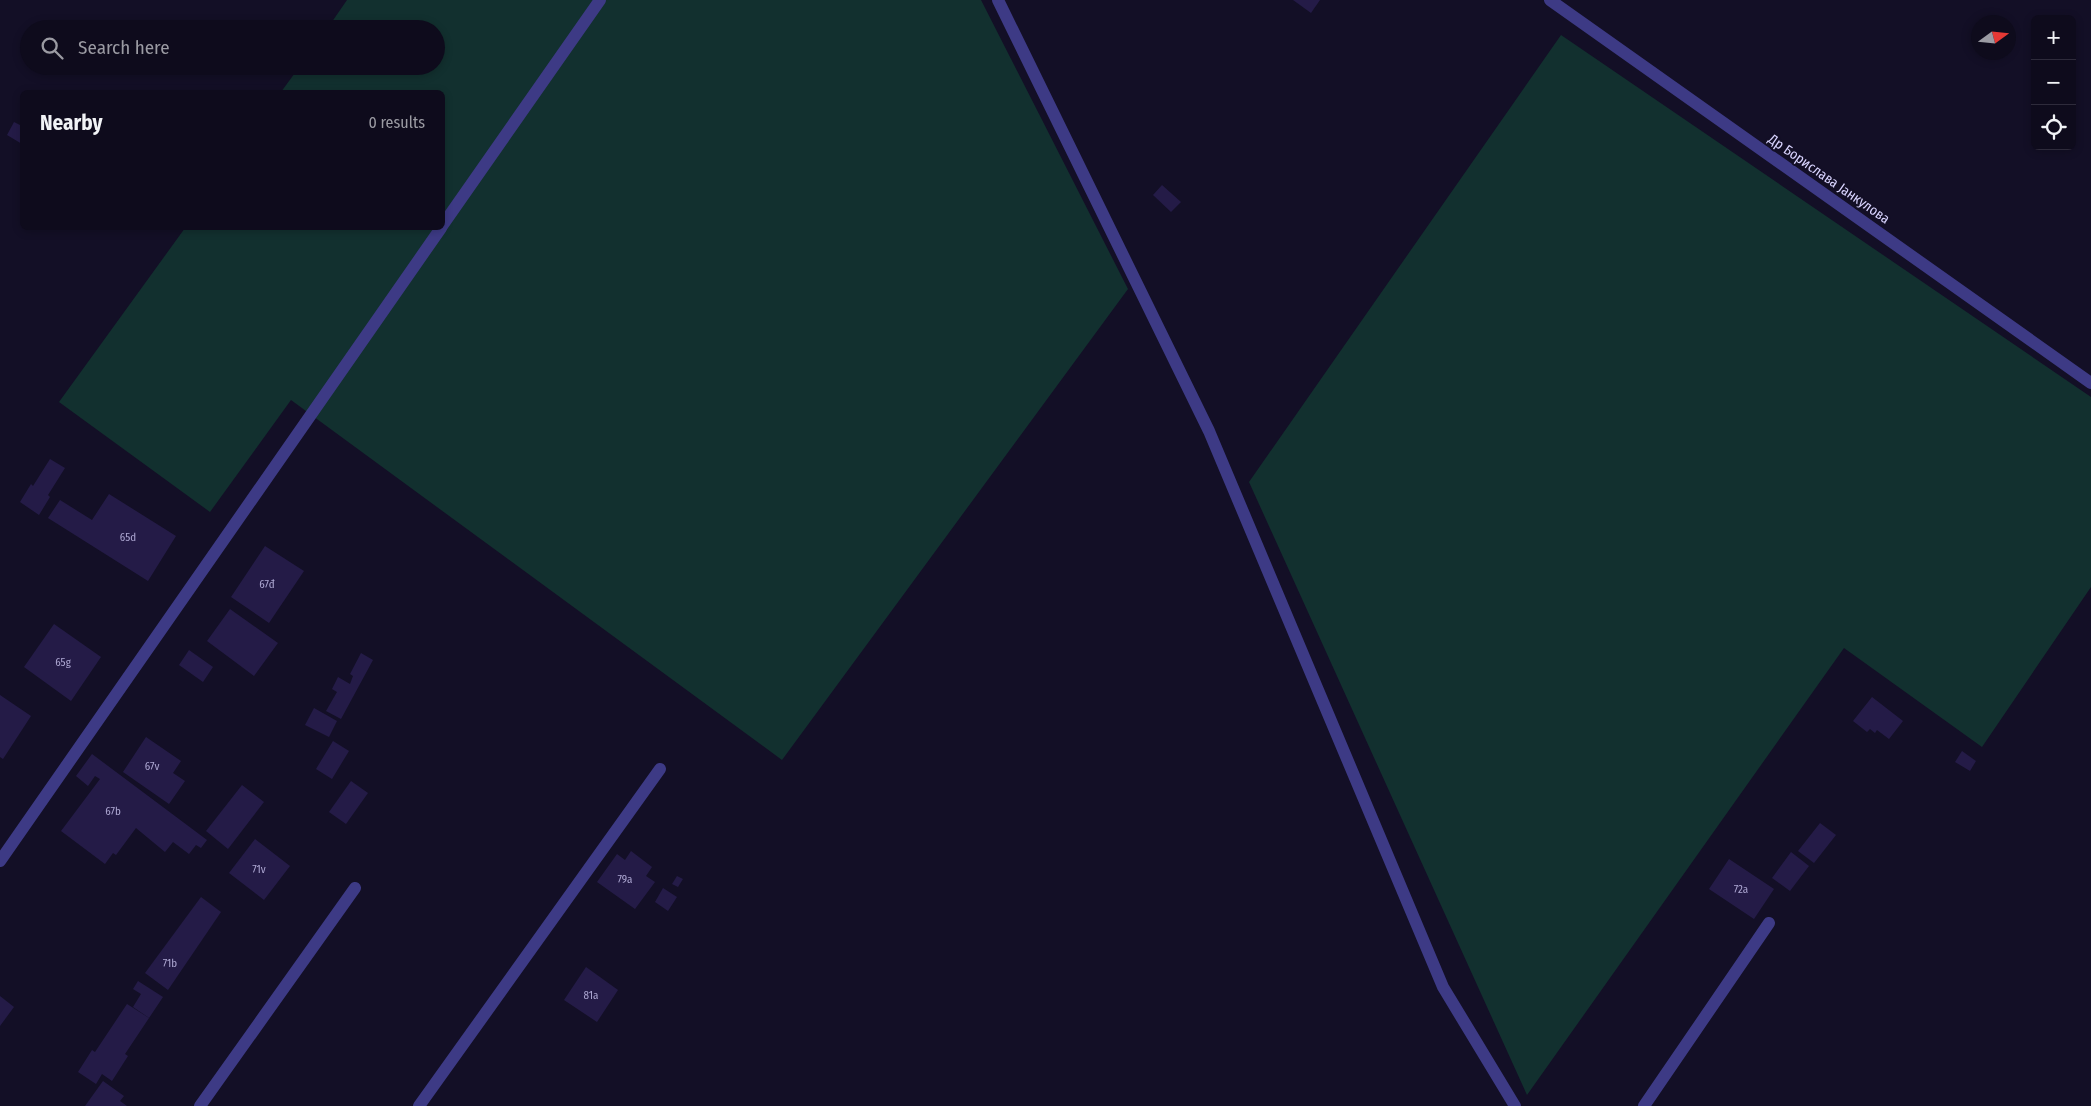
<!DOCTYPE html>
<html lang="en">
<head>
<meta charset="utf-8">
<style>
  body { margin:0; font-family:"Fira Sans Condensed",sans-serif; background:#171425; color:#f1f3f6 }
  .controls { position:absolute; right:15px; top:15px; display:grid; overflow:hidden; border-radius:8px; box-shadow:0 2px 8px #0003 }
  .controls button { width:45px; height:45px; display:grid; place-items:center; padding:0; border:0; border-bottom:1px solid #2e2b3b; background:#0e0b1c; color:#f1f3f6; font:25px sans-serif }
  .compass { position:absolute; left:1971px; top:15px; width:45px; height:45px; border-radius:50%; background:#0e0b1c; box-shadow:0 2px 8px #0003; rotate:75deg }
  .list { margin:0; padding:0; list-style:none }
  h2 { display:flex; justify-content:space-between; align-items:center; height:65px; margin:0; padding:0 20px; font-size:21px }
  h2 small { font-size:16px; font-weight:400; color:#9b9ba3 }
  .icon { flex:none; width:28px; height:28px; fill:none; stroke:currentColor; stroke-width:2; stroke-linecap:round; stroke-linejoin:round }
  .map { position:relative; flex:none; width:2091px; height:1106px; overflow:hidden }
  .search { position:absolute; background:#0e0b1c; box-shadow:0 2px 8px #0003; left:20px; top:20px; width:425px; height:55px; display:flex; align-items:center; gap:12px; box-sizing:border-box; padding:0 18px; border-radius:28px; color:#9b9ba3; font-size:19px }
  .panel { position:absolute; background:#0e0b1c; box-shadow:0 2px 8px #0003; left:20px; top:90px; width:425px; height:140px; border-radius:8px }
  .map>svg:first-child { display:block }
  .green { fill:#12302f }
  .building { fill:#241b47 }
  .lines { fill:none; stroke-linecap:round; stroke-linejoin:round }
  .service { stroke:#3d3a85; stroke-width:12 }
  .minor { stroke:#3d3a85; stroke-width:12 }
  .labels { text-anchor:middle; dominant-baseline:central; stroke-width:4; stroke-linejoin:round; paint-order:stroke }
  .number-label { font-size:11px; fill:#aca6d1 }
  .street-label { font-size:14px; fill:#d9d4ff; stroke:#130f26 }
</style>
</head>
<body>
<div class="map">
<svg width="2091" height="1106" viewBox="0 0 2091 1106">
  <rect width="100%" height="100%" fill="#130f26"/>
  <g class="green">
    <path d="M 347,0 L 981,0 L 1128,289 L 782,760 L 291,400 L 210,512 L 59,402 L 185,228 L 442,228 L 442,92 L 281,92 L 300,66 L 436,66 L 436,29 L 327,29 Z"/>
    <path d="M 1561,35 L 2091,397 L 2091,587 L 1982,747 L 1844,648 L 1527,1095 L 1249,482 Z"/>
  </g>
  <g class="building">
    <path d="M 1293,0 L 1320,0 L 1311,13 Z"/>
    <path d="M 14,122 L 22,126 L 22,144 L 7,135 Z"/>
    <path d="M 1162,185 L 1181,202 L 1171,212 L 1153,195 Z"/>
    <path d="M 50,459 L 65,468 L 48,495 L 50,497 L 39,515 L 20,502 L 31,484 L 33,486 Z"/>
    <path d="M 109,494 L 176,536 L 148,581 L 48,518 L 60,500 L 92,520 Z"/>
    <path d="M 265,546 L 304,571 L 269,623 L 231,597 Z"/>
    <path d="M 230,609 L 278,643 L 254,676 L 207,641 Z"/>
    <path d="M 54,624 L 101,657 L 71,701 L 24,667 Z"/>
    <path d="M 189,650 L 213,667 L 203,682 L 179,665 Z"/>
    <path d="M 361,653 L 373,660 L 341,719 L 326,711 L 337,692 L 332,689 L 338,677 L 350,684 L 353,676 L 350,674 Z"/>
    <path d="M 0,695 L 31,716 L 3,759 L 0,757 Z"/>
    <path d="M 1872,697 L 1903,721 L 1889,739 L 1877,730 L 1875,733 L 1870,729 L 1867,732 L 1853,721 Z"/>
    <path d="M 314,708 L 337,721 L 329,737 L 305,725 Z"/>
    <path d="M 146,737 L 181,761 L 173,773 L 185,781 L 169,804 L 123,772 Z"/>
    <path d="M 333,741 L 349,751 L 332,779 L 316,769 Z"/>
    <path d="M 1962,751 L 1976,761 L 1970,771 L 1955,762 Z"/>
    <path d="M 92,754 L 207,840 L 201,848 L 196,845 L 189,854 L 173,842 L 165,852 L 136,828 L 116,855 L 113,853 L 105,864 L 61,831 L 100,779 L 95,776 L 88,786 L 76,776 Z"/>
    <path d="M 351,781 L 368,793 L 346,824 L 329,812 Z"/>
    <path d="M 242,785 L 264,802 L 228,849 L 206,831 Z"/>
    <path d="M 1820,823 L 1836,835 L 1814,863 L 1798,851 Z"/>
    <path d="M 255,839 L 290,866 L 264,900 L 229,873 Z"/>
    <path d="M 631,851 L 652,867 L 646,876 L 655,882 L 635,909 L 597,882 L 617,854 L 625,860 Z"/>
    <path d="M 1791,852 L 1809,866 L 1790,891 L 1772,878 Z"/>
    <path d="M 1729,859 L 1774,889 L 1754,919 L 1709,889 Z"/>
    <path d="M 677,876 L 683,879 L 678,887 L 672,884 Z"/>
    <path d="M 663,888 L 677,897 L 668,911 L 655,902 Z"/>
    <path d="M 201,897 L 221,912 L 168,990 L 145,973 Z"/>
    <path d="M 586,967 L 618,990 L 597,1022 L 564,1000 Z"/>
    <path d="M 138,981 L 163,997 L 149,1018 L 133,1007 L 141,994 L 133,989 Z"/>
    <path d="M 0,996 L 14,1007 L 0,1026 Z"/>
    <path d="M 127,1004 L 149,1018 L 125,1054 L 128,1056 L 112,1081 L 102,1074 L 96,1084 L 78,1072 L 92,1050 L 95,1052 Z"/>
    <path d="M 103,1081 L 124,1096 L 120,1101 L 127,1106 L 85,1106 Z"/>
  </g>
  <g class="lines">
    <g class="service">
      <path d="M 998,0 L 1209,431 L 1443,987 L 1515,1106"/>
      <path d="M 442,226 L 600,0"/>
      <path d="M 0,861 L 441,228"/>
      <path d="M 200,1106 L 355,888"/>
      <path d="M 419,1106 L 660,769"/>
      <path d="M 1644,1106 L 1769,923"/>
    </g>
    <path class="minor" d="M 1550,0 L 2091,383"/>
  </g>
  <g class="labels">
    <g class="number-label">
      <text x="128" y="537">65d</text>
      <text x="267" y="584">67đ</text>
      <text x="63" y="662">65g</text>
      <text x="152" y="766">67v</text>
      <text x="113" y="811">67b</text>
      <text x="259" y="869">71v</text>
      <text x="625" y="879">79a</text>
      <text x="1741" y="889">72a</text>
      <text x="170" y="963">71b</text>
      <text x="591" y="995">81a</text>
    </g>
    <g class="street-label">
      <text transform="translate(1829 179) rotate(35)">Др Борислава Јанкулова</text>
    </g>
  </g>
</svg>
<div class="controls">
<button>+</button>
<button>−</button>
<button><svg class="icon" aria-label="locate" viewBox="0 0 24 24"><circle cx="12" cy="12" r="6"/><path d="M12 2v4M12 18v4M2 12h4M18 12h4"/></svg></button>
</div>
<svg class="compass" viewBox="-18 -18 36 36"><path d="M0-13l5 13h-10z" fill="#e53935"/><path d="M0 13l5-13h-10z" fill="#9b9ba3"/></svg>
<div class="search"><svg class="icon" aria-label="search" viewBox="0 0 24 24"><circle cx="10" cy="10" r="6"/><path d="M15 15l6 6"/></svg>Search here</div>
<section class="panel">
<h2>Nearby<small>0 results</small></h2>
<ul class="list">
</ul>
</section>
</div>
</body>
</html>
